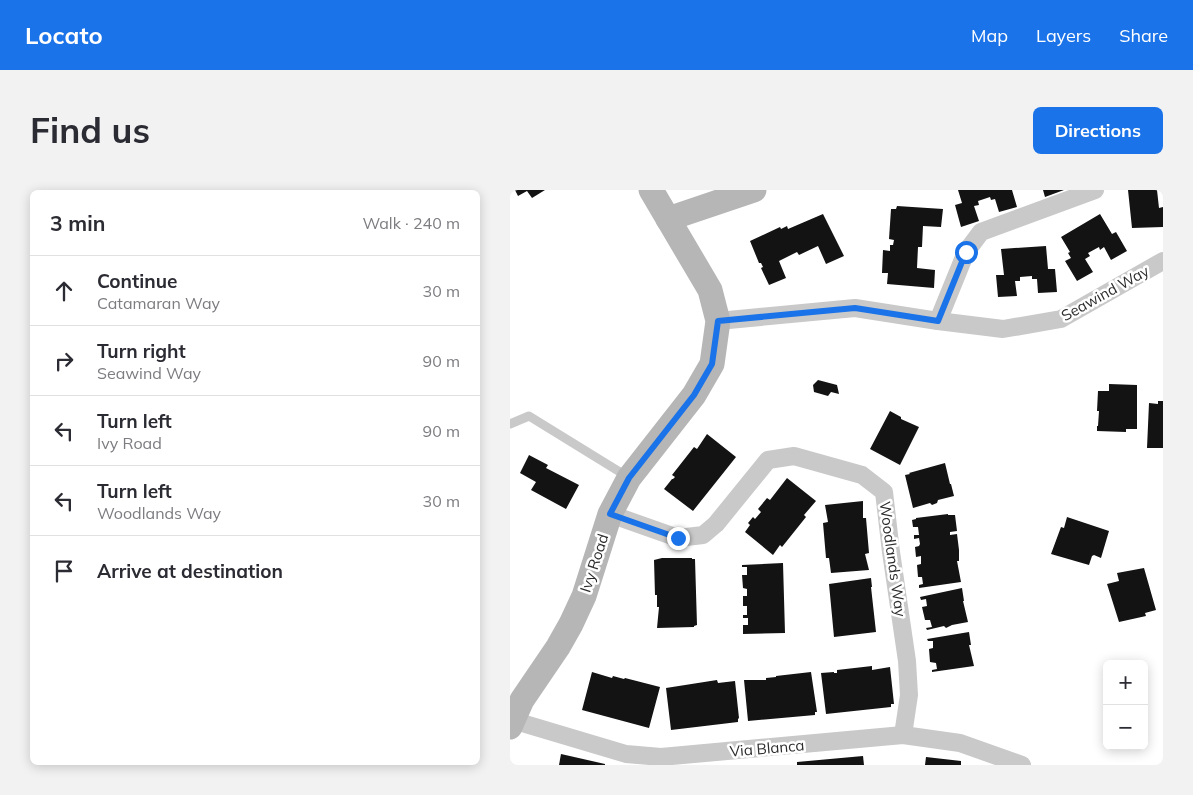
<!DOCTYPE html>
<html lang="en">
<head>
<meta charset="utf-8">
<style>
  body { margin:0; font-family:Mulish,sans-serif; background:#f2f2f3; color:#2b2b33 }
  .controls { position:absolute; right:15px; bottom:15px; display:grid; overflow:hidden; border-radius:8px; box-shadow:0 2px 12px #0003 }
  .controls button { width:45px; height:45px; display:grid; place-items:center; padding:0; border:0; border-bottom:1px solid #e1e1e2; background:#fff; color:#2b2b33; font:25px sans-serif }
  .stop { position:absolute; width:15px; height:15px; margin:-11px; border:4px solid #1a73e8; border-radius:50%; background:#fff }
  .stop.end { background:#1a73e8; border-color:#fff; box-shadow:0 1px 5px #0008 }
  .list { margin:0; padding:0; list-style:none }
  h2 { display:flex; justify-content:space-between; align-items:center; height:65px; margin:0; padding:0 20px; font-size:21px }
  h2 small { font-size:16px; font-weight:400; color:#7c7c81 }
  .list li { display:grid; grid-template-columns:32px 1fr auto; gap:15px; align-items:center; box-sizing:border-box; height:70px; padding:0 20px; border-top:1px solid #e1e1e2 }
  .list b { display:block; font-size:19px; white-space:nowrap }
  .list p { margin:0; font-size:16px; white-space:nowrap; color:#7c7c81 }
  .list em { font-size:16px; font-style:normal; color:#7c7c81 }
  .icon { flex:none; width:28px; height:28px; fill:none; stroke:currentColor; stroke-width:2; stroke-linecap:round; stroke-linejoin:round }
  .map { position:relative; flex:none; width:653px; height:575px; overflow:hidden; border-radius:8px }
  header { display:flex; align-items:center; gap:30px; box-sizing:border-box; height:70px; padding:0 25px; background:#1a73e8; color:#fff }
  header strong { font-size:24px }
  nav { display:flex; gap:28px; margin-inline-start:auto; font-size:18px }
  .intro { display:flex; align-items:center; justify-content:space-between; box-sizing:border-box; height:120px; padding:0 30px }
  h1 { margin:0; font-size:35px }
  .button { padding:12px 22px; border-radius:8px; background:#1a73e8; color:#fff; font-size:18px; font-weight:700 }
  main { display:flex; gap:30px; padding:0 30px }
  aside { flex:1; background:#fff; border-radius:8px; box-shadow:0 2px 12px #0003 }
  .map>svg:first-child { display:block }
  .building { fill:#131313 }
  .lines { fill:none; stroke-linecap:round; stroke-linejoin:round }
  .lane { stroke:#c9c9c9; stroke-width:9 }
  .street { stroke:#c9c9c9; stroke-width:18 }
  .secondary { stroke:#b6b6b6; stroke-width:25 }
  .route { stroke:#1a73e8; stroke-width:6 }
  .labels { text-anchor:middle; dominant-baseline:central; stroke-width:5; stroke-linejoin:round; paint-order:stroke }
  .street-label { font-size:15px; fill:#2c2c2c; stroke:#fff }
</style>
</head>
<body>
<header>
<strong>Locato</strong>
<nav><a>Map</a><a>Layers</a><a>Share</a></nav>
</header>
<div class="intro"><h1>Find us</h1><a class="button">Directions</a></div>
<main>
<aside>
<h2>3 min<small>Walk · 240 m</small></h2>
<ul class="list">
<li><svg class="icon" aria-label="ahead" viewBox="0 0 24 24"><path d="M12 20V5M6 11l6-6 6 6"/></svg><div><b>Continue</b><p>Catamaran Way</p></div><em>30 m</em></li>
<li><svg class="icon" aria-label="right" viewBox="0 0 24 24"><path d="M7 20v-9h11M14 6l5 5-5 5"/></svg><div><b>Turn right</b><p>Seawind Way</p></div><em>90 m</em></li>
<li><svg class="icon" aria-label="left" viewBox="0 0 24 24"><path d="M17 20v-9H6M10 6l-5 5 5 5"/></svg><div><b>Turn left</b><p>Ivy Road</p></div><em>90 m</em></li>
<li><svg class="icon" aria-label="left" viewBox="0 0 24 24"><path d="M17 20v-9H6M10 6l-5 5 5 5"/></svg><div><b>Turn left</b><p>Woodlands Way</p></div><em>30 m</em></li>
<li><svg class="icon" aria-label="arrive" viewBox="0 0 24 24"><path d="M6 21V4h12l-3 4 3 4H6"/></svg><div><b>Arrive at destination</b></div></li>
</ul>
</aside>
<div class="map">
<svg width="653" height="575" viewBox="0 0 653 575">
  <rect width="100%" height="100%" fill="#fff"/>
  <g class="building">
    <path d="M 5,0 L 35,0 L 22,8 L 17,1 L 8,6 Z"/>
    <path d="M 448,0 L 502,0 L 507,17 L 489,22 L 485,9 L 481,10 L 480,7 L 468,11 L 469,15 L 464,16 L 469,31 L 451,37 L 445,15 L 452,13 Z"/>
    <path d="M 533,0 L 554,0 L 535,7 Z"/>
    <path d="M 618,0 L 647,0 L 649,18 L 653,17 L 653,37 L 622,38 Z"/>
    <path d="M 387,16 L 433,19 L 431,37 L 413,36 L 412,57 L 408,57 L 407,78 L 425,80 L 424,98 L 377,94 L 378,83 L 372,83 L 373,60 L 380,61 L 380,55 L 383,55 L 384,50 L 379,49 L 381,19 L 386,19 Z"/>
    <path d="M 313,24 L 334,66 L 316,74 L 308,56 L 289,65 L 287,62 L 269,71 L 276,88 L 259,95 L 251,78 L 253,77 L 251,73 L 249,73 L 240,51 L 270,37 L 271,39 L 277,36 L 278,39 Z"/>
    <path d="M 590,24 L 602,44 L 606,42 L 617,61 L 601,70 L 594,57 L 590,60 L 589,57 L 578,63 L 580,66 L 575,69 L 583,82 L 567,91 L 555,71 L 561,68 L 558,63 L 560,62 L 551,47 Z"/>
    <path d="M 536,56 L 538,79 L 545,79 L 547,102 L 528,103 L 527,89 L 522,89 L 522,86 L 510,87 L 510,91 L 505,91 L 507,106 L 488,107 L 486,85 L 494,85 L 491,59 Z"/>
    <path d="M 308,190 L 327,195 L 329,204 L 321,202 L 318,206 L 304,202 L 303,195 Z"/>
    <path d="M 599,194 L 627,195 L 627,239 L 616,239 L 616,242 L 587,241 L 587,236 L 588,236 L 589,221 L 587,221 L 588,201 L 599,201 Z"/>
    <path d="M 648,211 L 653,211 L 653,258 L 637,258 L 639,213 L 648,214 Z"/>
    <path d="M 380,221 L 391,227 L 391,229 L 409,237 L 390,275 L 360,259 Z"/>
    <path d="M 197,244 L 226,267 L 183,321 L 154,299 L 162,289 L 163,289 L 165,287 L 162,285 L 184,257 L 187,259 Z"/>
    <path d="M 19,265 L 38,275 L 36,278 L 69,295 L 56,319 L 21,300 L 26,292 L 10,283 Z"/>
    <path d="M 435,273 L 440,294 L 441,294 L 444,306 L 428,310 L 427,313 L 422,315 L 420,313 L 403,318 L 395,285 L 400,284 L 399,283 Z"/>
    <path d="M 277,288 L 306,311 L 294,325 L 296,327 L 272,357 L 270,355 L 263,365 L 235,342 L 240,335 L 238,333 L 243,327 L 245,329 L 251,322 L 248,319 L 257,308 L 260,310 Z"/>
    <path d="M 353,311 L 353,328 L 356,328 L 359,363 L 355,364 L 359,380 L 321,383 L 319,368 L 316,368 L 313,333 L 318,332 L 315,315 Z"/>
    <path d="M 438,324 L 438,325 L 445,325 L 447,341 L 440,342 L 440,345 L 447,344 L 449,360 L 449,371 L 447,371 L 451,392 L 409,398 L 409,395 L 413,394 L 412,387 L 408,387 L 407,375 L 411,374 L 411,366 L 406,367 L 405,357 L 409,356 L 410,354 L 409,348 L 404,349 L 404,345 L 409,345 L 408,337 L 403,337 L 402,330 L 406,329 L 406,328 Z"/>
    <path d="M 557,327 L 599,341 L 591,368 L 584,365 L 582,366 L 579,375 L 541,364 L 551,337 L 554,338 Z"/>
    <path d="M 152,368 L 182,368 L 182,369 L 185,369 L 187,435 L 184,436 L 184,437 L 147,438 L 149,417 L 147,417 L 147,405 L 145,405 L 144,370 Z"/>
    <path d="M 273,373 L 275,443 L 233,444 L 233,435 L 238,435 L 238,428 L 233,428 L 233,425 L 237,425 L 237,416 L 233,416 L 233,406 L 237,406 L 237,399 L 233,398 L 232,385 L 237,385 L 237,377 L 232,377 L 232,375 Z"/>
    <path d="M 634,378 L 646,420 L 635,423 L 636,426 L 609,432 L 597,394 L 609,391 L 607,383 Z"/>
    <path d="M 361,388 L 362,397 L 361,397 L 366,442 L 324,447 L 319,394 Z"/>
    <path d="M 452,398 L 454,411 L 453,411 L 458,432 L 442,435 L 436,438 L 434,436 L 417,440 L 416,438 L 422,437 L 420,430 L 415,430 L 412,417 L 417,416 L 416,409 L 411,410 L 410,407 Z"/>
    <path d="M 459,442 L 461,455 L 459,455 L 464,476 L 422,482 L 422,480 L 427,479 L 426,473 L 420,472 L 419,459 L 423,458 L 423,451 L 418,451 L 417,449 Z"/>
    <path d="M 362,476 L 362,480 L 380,477 L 384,514 L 381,514 L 381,517 L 316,524 L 311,483 L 324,482 L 324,483 L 327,483 L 327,480 Z"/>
    <path d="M 82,482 L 102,488 L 103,486 L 114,489 L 115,488 L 150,497 L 139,538 L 72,520 Z"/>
    <path d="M 301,482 L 307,522 L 305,522 L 305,525 L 238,531 L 234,490 L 256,490 L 256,488 L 266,487 L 266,486 Z"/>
    <path d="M 207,490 L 208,493 L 225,491 L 229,528 L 228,529 L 228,532 L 161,540 L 156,498 Z"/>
    <path d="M 51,564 L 95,574 L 95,575 L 49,575 Z"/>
    <path d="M 353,566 L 354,575 L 287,575 L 287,572 Z"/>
    <path d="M 416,567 L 451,571 L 451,575 L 415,575 Z"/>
  </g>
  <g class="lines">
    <path class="lane" d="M 0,234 L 19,226 L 118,287"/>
    <g class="street">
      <path d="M 208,131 L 345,118 L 428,131 L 493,139 L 551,129 L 653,71"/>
      <path d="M 428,131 L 456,62 L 471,42 L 585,0"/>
      <path d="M 100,324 L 168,348 L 193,345 L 206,334 L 258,270 L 284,266 L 352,285 L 374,302 L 381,362 L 397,471 L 399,505 L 393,545"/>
      <path d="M 2,530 L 116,564 L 151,567 L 393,545 L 450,553 L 512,575"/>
    </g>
    <g class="secondary">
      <path d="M 158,29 L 244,0"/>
      <path d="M 0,537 L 12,510 L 48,457 L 61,434 L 74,406 L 100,324 L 119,288 L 184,205 L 202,174 L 208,131 L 200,100 L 141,0"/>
    </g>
  </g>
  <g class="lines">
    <path class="route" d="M 168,348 L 100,324 L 119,288 L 184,205 L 202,174 L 208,131 L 345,118 L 428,131 L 456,62"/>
  </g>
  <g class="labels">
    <g class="street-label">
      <text transform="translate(595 103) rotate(-29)">Seawind Way</text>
      <text transform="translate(383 369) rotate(82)">Woodlands Way</text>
      <text transform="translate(84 373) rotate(-72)">Ivy Road</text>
      <text transform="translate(257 558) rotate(-5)">Via Blanca</text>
    </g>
  </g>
</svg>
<div class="controls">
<button>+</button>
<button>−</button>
</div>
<div class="stop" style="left:456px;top:62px"></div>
<div class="stop end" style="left:168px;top:348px"></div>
</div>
</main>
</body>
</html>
